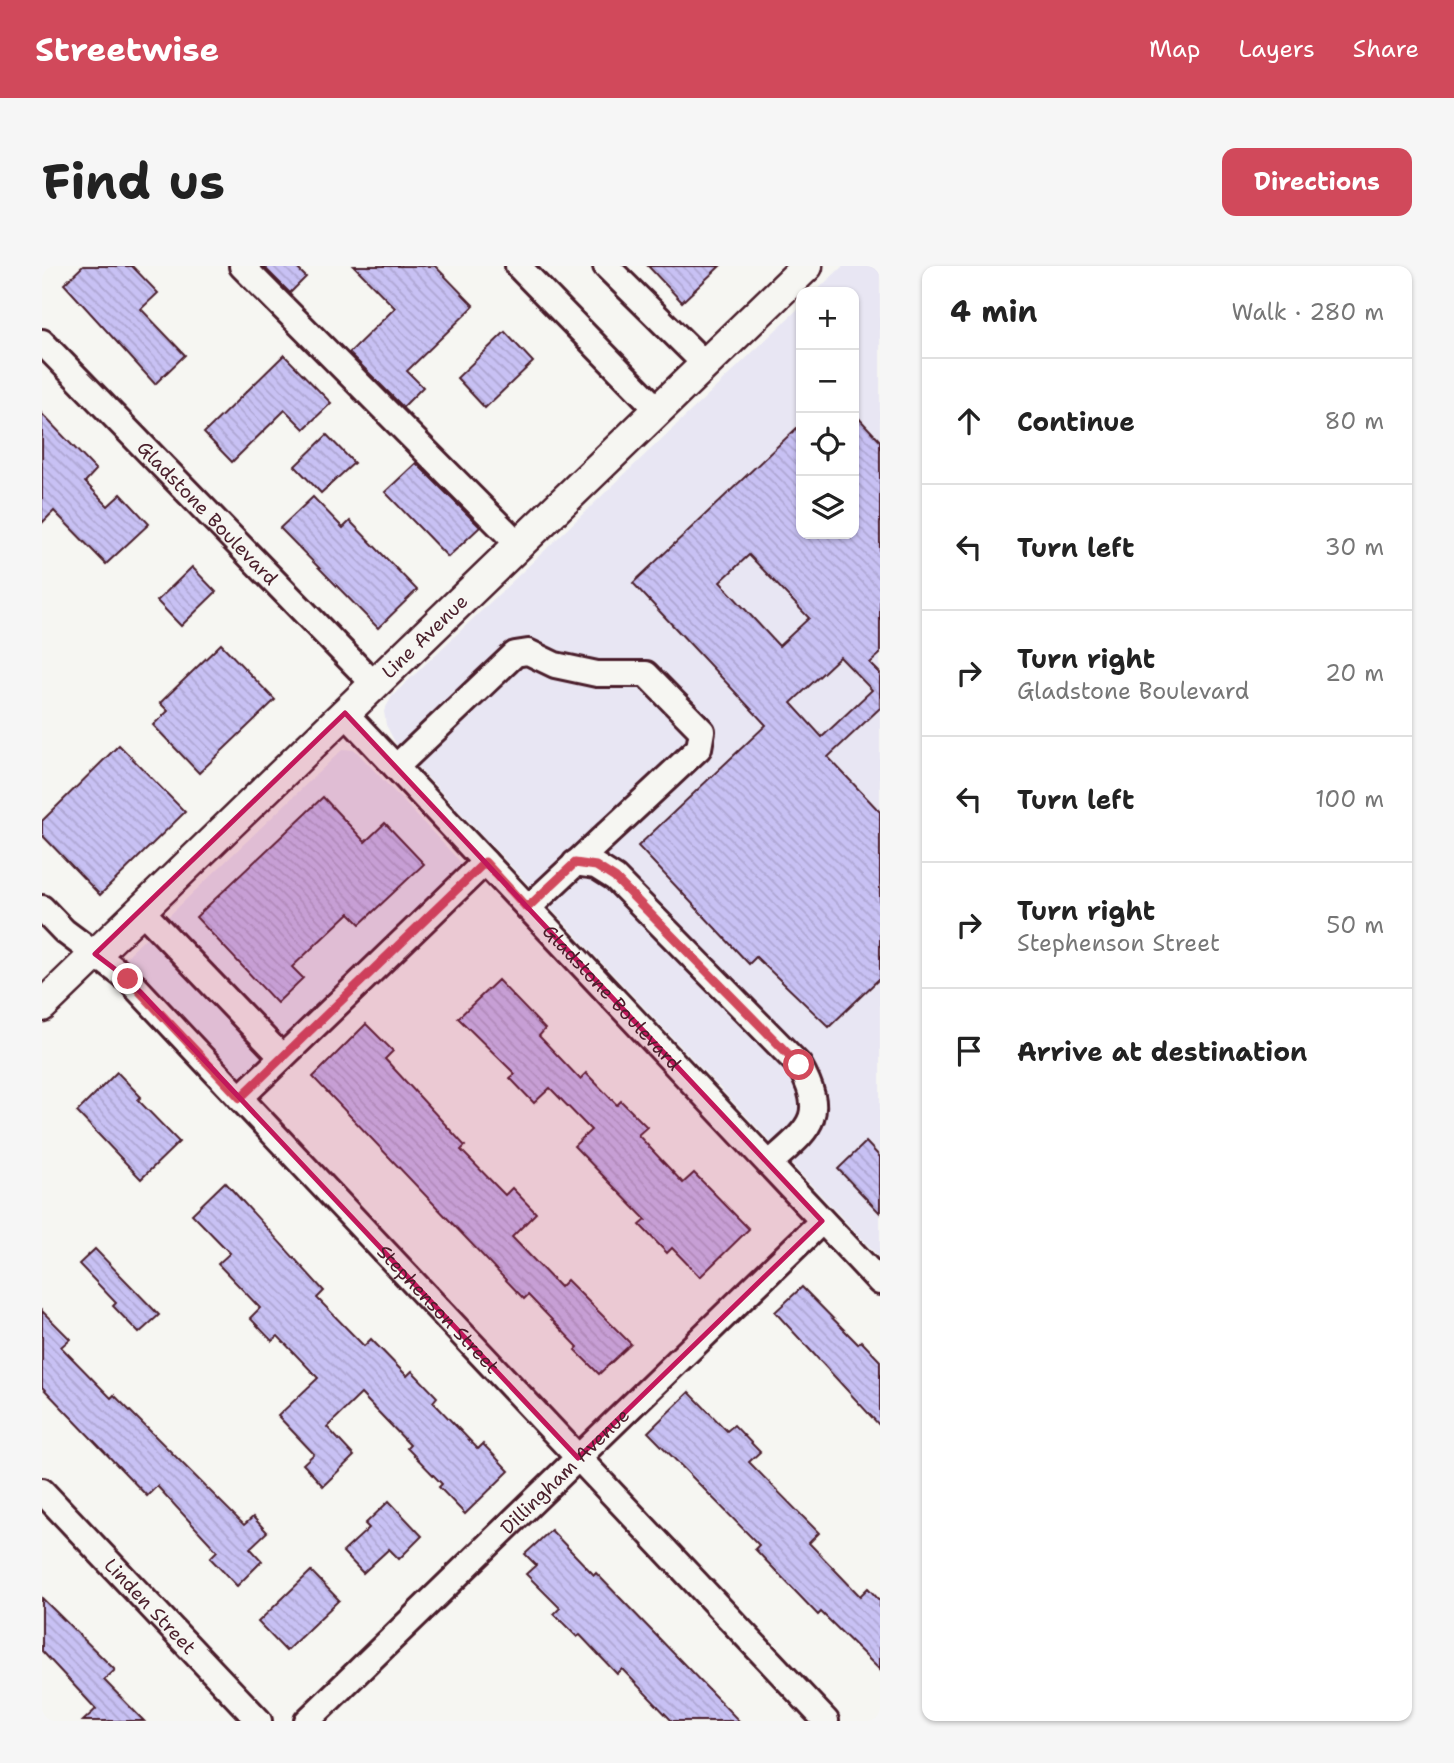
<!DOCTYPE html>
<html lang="en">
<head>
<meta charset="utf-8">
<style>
  body { margin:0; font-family:"Shantell Sans",sans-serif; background:#f6f6f6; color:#222 }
  .controls { position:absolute; right:21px; top:21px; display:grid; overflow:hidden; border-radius:14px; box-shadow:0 2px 5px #0004 }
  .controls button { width:63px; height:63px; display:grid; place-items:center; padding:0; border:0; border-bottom:2px solid #e0e0e0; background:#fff; color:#222; font:35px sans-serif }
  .stop { position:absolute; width:21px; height:21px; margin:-16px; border:5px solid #d1495b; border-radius:50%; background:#fff }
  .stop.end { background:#d1495b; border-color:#fff; box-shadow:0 2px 7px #0008 }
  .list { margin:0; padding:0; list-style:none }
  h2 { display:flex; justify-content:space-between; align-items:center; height:91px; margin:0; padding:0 28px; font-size:30px }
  h2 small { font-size:23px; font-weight:400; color:#767676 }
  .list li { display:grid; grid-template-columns:46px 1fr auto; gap:21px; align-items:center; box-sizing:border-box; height:126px; padding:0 28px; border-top:2px solid #e0e0e0 }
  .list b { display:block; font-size:26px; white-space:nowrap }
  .list p { margin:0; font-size:23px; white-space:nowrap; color:#767676 }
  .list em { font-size:23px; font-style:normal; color:#767676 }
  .icon { flex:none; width:38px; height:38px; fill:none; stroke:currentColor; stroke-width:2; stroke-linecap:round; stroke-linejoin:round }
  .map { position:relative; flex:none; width:838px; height:1455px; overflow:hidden; border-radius:14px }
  header { display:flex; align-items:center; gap:42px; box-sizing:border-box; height:98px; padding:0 35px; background:#d1495b; color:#fff }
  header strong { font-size:33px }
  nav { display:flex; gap:38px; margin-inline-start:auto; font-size:24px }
  .intro { display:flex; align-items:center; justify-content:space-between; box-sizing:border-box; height:168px; padding:0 42px }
  h1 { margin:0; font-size:49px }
  .button { padding:18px 32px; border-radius:14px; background:#d1495b; color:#fff; font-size:24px; font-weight:700 }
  main { display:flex; gap:42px; padding:0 42px }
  aside { flex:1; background:#fff; border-radius:14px; box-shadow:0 2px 5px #0004 }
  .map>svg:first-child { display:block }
  .built { fill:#e8e6f3 }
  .building { fill:url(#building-back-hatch); stroke:#4a1f2b; stroke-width:2; fill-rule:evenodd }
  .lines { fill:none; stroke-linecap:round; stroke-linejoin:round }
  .minor-casing { stroke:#4a1f2b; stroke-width:30 }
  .major-casing { stroke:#4a1f2b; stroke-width:35 }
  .minor { stroke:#f6f6f2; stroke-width:24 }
  .major { stroke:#f6f6f2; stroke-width:30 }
  .route { stroke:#d1495b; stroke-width:9 }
  .marked { fill:#c2185b; fill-opacity:0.2; stroke:#c2185b; stroke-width:5; stroke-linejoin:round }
  .labels { text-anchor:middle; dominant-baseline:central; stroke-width:6; stroke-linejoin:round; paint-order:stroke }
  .street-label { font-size:19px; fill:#4a1f2b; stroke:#f6f6f2 }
</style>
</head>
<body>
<header>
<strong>Streetwise</strong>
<nav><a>Map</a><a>Layers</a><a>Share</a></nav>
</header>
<div class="intro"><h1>Find us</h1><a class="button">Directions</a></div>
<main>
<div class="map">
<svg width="838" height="1455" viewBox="0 0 838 1455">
  <defs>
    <pattern id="building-back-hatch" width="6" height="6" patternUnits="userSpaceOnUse" patternTransform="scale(1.75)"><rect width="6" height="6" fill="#c8c1f4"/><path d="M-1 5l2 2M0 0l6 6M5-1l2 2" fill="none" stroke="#ada5d1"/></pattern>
  </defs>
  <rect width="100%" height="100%" fill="#f6f6f2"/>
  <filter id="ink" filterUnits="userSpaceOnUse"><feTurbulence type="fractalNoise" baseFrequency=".0143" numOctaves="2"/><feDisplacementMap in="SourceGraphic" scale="14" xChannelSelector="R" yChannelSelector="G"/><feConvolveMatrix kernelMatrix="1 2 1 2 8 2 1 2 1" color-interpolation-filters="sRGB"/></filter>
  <g filter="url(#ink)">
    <g class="built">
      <path d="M 801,0 L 838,0 L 838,992 L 354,478 L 344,459 L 342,445 L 350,430 L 759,40 L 759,268 L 812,268 L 812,26 L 773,26 Z"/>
      <path d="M 301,483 L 313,484 L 440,619 L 213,830 L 83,692 Z"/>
    </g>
    <g class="building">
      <path d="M 41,0 L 90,0 L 116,27 L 99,43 L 143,89 L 113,118 L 22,18 Z"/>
      <path d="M 221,0 L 253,0 L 264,11 L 248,27 Z"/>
      <path d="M 312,0 L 393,0 L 432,40 L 365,105 L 381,121 L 361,141 L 307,87 L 353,42 Z"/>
      <path d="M 606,0 L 678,0 L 640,36 Z"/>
      <path d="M 463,66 L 491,96 L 443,142 L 415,112 Z"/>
      <path d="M 242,89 L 289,137 L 262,163 L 243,144 L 190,196 L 162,167 Z"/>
      <path d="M 812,147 L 838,175 L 838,388 L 828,397 L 838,407 L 838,442 L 786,491 L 838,546 L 838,712 L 787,761 L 714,691 L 707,698 L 596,580 L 724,459 L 591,317 L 759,158 L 759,268 L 812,268 ZM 707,289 L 767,352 L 737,380 L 678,316 ZM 798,391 L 830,424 L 780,471 L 749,437 Z"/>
      <path d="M 0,148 L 54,204 L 43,216 L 66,240 L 79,228 L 107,258 L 64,298 L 12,245 L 0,257 Z"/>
      <path d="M 285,169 L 312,197 L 279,227 L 253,200 Z"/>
      <path d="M 374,197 L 438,261 L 406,291 L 343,226 Z"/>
      <path d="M 271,231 L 301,262 L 308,255 L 375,324 L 336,362 L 238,262 Z"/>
      <path d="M 150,301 L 174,326 L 139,360 L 115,335 Z"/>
      <path d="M 179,378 L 233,434 L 157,507 L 111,459 L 126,445 L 118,437 Z"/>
      <path d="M 77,479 L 143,546 L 58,629 L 0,569 L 0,555 Z"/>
      <path d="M 281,531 L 323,576 L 343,557 L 382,598 L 318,658 L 307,647 L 250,701 L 261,712 L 235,737 L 154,651 Z"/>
      <path d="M 456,714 L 503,763 L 497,770 L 538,813 L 544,807 L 575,839 L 579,835 L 605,861 L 596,869 L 641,917 L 652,907 L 707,963 L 658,1011 L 630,982 L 625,987 L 598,959 L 604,954 L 532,880 L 549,864 L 508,822 L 492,837 L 468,812 L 473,808 L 416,752 Z"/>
      <path d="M 324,758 L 351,785 L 343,793 L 423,880 L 419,884 L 463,929 L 470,922 L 494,947 L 470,971 L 518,1021 L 525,1014 L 589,1078 L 557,1108 L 533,1084 L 536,1081 L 486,1029 L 482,1033 L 271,811 Z"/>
      <path d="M 75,806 L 99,831 L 96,834 L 137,876 L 99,913 L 35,846 Z"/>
      <path d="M 824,876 L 838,891 L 838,947 L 796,903 Z"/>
      <path d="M 183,916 L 282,1025 L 275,1032 L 322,1080 L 329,1073 L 365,1110 L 370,1105 L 395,1131 L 391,1136 L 436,1183 L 441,1178 L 467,1205 L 423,1248 L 397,1221 L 400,1218 L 365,1182 L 368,1179 L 319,1128 L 285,1161 L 312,1190 L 281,1220 L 261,1198 L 272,1188 L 236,1150 L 276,1112 L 236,1070 L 230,1075 L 208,1052 L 218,1042 L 176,998 L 188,987 L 150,948 Z"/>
      <path d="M 53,983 L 117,1049 L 97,1067 L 71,1040 L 74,1037 L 37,998 Z"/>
      <path d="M 760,1021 L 816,1078 L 819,1075 L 838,1095 L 838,1160 L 733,1046 Z"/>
      <path d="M 0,1045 L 28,1073 L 19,1081 L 69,1132 L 72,1129 L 202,1259 L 211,1251 L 225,1266 L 208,1282 L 220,1295 L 195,1320 L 168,1292 L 175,1285 L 115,1220 L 105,1230 L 0,1121 Z"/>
      <path d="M 647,1126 L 685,1165 L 692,1159 L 718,1186 L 707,1196 L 777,1267 L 767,1277 L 818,1330 L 826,1322 L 838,1335 L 838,1404 L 779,1346 L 776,1349 L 713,1283 L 717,1279 L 606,1166 Z"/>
      <path d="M 347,1235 L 380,1270 L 357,1293 L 347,1283 L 321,1307 L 301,1286 L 327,1262 L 323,1258 Z"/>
      <path d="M 509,1264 L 552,1309 L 554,1307 L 697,1455 L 630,1455 L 580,1403 L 575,1408 L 538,1369 L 535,1371 L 512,1348 L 518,1342 L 484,1308 L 494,1299 L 483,1288 Z"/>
      <path d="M 269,1305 L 297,1334 L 244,1385 L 216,1356 Z"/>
      <path d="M 0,1332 L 73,1404 L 62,1414 L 102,1455 L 41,1455 L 54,1443 L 0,1385 Z"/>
    </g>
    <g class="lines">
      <defs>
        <g id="minor">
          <path d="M 200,0 L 477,279"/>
          <path d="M 476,0 L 616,144"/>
          <path d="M 564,0 L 663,98"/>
          <path id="s1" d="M 0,76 L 333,419"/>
          <path id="s2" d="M 303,447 L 838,1016"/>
          <path d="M 354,501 L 473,388 L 486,386 L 513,399 L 555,408 L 604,408 L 660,465 L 657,482 L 486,642"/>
          <path d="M 533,597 L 554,600 L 573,612 L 757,799 C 787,852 766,863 727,898"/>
          <path id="s3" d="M 0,642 L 22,665 L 86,713 L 784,1455"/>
          <path d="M 99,644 L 240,791"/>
          <path d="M 198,832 L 443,596"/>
          <path id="s4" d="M 0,1225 L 217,1455"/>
          <path id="s5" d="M 265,1455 L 780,955"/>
        </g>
        <g id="major">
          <path id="s6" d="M 0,740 L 765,0"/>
        </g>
      </defs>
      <use href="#minor" class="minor-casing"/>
      <use href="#major" class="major-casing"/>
      <use href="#minor" class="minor"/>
      <use href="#major" class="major"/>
    </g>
  </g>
  <g class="lines" filter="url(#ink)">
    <path class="route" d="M 86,713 L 198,832 L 443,596 L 485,642 L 533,597 L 554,600 L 573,612 L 757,799"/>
  </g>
  <path class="marked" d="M 303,447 L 780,955 L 536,1192 L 86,713 L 53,688 Z"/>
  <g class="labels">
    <g class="street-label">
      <text stroke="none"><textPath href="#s1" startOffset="238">Gladstone Boulevard</textPath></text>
      <text stroke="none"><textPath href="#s6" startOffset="532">Line Avenue</textPath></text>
      <text stroke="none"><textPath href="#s2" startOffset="390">Gladstone Boulevard</textPath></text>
      <text stroke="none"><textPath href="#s3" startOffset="565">Stephenson Street</textPath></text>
      <text stroke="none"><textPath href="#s5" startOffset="359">Dillingham Avenue</textPath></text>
      <text stroke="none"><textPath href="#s4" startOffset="158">Linden Street</textPath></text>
    </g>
  </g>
</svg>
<div class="controls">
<button>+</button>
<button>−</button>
<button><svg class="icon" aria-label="locate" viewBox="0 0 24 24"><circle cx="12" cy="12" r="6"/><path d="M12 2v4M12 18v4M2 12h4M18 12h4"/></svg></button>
<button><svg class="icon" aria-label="layers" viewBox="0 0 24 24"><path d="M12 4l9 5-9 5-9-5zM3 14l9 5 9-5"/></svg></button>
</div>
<div class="stop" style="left:757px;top:799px"></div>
<div class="stop end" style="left:86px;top:713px"></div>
</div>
<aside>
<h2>4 min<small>Walk · 280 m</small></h2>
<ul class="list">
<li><svg class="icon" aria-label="ahead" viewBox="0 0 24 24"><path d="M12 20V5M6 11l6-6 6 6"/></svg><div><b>Continue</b></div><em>80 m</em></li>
<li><svg class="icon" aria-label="left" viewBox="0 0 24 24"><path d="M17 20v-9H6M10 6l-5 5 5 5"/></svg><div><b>Turn left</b></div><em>30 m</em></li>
<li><svg class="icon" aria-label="right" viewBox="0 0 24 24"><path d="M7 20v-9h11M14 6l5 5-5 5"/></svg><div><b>Turn right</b><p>Gladstone Boulevard</p></div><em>20 m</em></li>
<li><svg class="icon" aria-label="left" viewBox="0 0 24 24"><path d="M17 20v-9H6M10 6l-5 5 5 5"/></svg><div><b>Turn left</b></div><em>100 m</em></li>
<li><svg class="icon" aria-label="right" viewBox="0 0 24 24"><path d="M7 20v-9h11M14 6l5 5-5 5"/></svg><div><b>Turn right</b><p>Stephenson Street</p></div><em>50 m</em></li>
<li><svg class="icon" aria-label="arrive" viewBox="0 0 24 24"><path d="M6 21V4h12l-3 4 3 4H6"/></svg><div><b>Arrive at destination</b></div></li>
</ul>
</aside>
</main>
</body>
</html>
